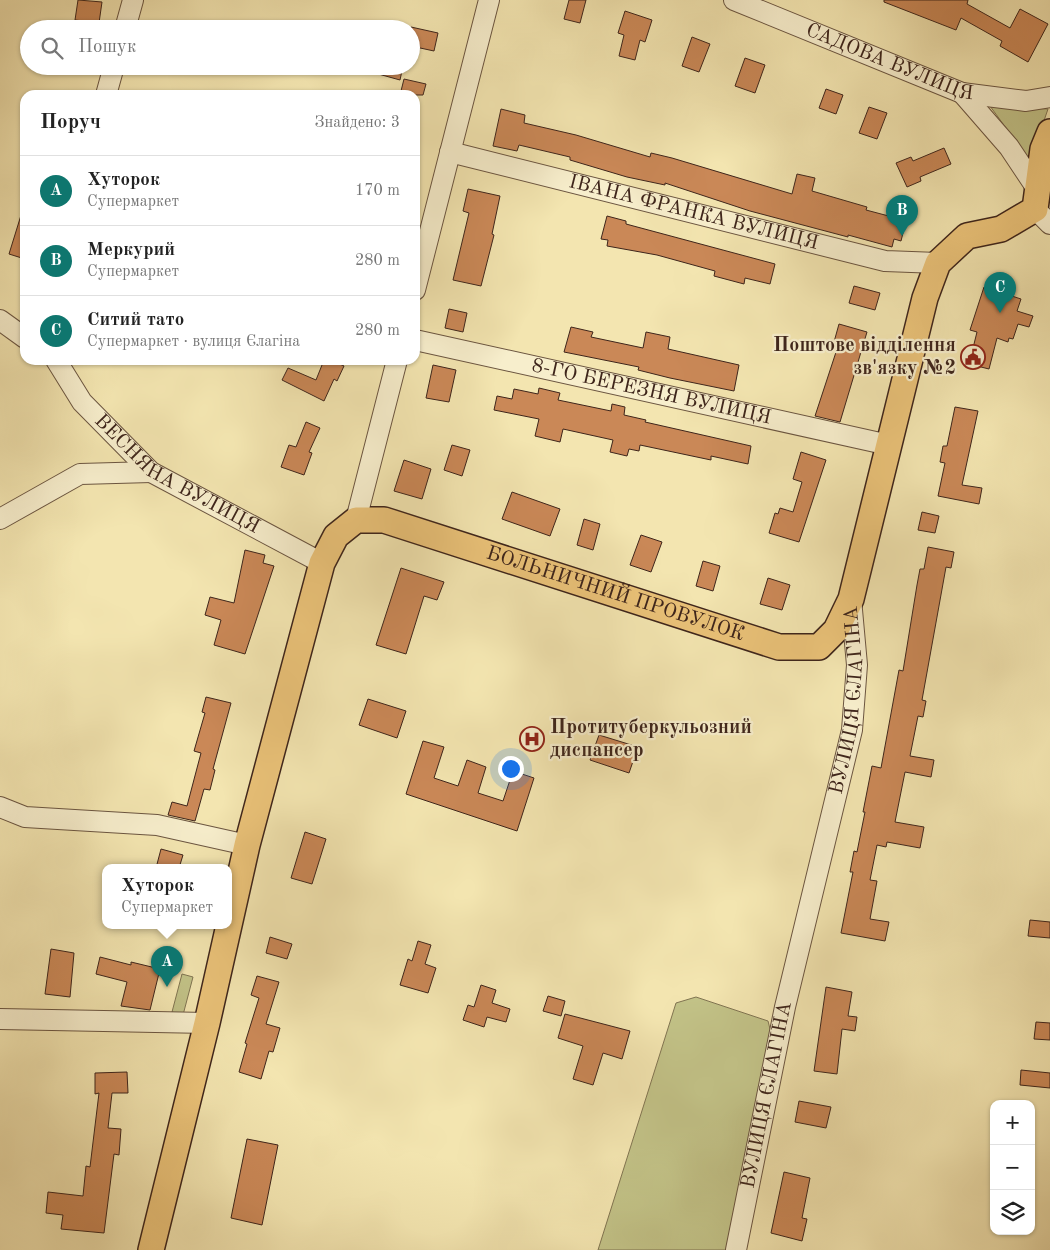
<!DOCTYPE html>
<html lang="uk">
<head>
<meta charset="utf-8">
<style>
  body { margin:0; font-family:"Old Standard TT",serif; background:#f2f2f2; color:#222 }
  .controls { position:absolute; right:15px; bottom:15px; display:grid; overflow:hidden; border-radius:10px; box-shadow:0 1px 4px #0004 }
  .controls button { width:45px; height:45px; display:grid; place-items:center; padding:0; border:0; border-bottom:1px solid #e0e0e0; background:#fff; color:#222; font:25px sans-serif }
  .you { position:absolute; left:510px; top:768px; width:18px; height:18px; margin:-12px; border:4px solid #fff; border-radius:50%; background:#1a73e8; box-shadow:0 0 0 8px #1a73e833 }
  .badge { display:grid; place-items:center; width:32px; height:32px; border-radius:50%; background:#0f766e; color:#fff; font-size:16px; font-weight:700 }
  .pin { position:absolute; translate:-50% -41px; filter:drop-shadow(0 1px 2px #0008) }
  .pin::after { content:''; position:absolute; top:26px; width:18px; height:15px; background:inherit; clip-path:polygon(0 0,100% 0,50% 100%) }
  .popup { position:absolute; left:102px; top:864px; width:130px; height:65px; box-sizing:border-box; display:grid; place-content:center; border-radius:10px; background:#fff; filter:drop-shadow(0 1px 4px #0005); font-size:16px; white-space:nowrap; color:#767676 }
  .popup b { font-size:19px; color:#222 }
  .popup::after { content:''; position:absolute; left:50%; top:100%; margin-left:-10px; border:10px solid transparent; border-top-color:#fff }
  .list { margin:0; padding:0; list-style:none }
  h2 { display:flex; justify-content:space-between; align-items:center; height:65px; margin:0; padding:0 20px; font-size:21px }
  h2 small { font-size:16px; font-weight:400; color:#767676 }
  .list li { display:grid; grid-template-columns:32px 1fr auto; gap:15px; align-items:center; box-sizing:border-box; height:70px; padding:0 20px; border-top:1px solid #e0e0e0 }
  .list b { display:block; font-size:19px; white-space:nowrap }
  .list p { margin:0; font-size:16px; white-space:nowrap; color:#767676 }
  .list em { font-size:16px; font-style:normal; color:#767676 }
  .icon { flex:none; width:28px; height:28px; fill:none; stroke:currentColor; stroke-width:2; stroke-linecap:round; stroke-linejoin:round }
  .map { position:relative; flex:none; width:1050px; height:1250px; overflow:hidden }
  .search { position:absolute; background:#fff; box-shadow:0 1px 4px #0004; left:20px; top:20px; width:400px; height:55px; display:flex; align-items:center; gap:12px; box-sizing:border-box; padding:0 18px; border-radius:28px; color:#767676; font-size:19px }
  .panel { position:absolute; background:#fff; box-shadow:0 1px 4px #0004; left:20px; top:90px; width:400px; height:275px; border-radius:15px }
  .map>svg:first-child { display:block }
  .green { fill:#c2c287; stroke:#807451 }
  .building { fill:#ca8857; stroke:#3e251b }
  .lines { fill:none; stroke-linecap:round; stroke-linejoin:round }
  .minor-casing { stroke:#6b5540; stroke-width:22 }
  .major-casing { stroke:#3e251b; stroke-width:28 }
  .minor { stroke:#f7eecc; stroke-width:20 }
  .major { stroke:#eac278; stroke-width:25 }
  .labels { text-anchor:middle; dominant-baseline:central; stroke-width:4.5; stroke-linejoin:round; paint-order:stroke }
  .street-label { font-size:20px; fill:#3e251b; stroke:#f7eecc }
  .poi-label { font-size:20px; font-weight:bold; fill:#3e251b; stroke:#f7eecc; text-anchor:end }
</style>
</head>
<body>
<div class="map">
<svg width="1050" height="1250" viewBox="0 0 1050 1250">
  <rect width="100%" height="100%" fill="#f3e5b0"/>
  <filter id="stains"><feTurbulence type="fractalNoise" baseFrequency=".004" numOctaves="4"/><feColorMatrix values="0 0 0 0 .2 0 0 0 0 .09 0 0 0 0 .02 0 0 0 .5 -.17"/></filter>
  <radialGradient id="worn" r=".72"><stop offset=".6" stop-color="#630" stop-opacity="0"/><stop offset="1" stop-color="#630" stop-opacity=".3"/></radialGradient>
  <g class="green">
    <path d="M 990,106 L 1048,109 L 1030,161 Z"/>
    <path d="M 182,974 L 193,977 L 183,1015 L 172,1012 Z"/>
    <path d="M 696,997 L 768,1021 L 772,1037 L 728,1250 L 598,1250 L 676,1003 Z"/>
  </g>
  <g class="building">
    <path d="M 78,0 L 102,2 L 99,23 L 75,20 Z"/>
    <path d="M 569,0 L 586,0 L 580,23 L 564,19 Z"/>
    <path d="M 884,0 L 968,0 L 967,4 L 1010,28 L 1020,9 L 1048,24 L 1028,62 L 1000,46 L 1002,41 L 961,18 L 956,30 L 884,2 Z"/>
    <path d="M 625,11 L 652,20 L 645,42 L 640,40 L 635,60 L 619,56 L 624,35 L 618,33 Z"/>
    <path d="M 411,27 L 438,33 L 434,51 L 411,46 Z"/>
    <path d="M 692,37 L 710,44 L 699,72 L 682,66 Z"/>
    <path d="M 745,58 L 765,65 L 755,93 L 735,86 Z"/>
    <path d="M 364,66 L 403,66 L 400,80 L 364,70 Z"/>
    <path d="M 404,79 L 426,84 L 423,95 L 400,95 Z"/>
    <path d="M 826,89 L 843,95 L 836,114 L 819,108 Z"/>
    <path d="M 869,107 L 887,113 L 877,139 L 859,133 Z"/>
    <path d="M 501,109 L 525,115 L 524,123 L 576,135 L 650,157 L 651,153 L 672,158 L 792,194 L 797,174 L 815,178 L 812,191 L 867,207 L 866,210 L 900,219 L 897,227 L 904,229 L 901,241 L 894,239 L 892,247 L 848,235 L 848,237 L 750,211 L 665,183 L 665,185 L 627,177 L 570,160 L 570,157 L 519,145 L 517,151 L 493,146 Z"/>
    <path d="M 944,148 L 951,164 L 920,177 L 921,181 L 907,187 L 896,163 L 911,157 L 913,161 Z"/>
    <path d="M 468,189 L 500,196 L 492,234 L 494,235 L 481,286 L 453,280 L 469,213 L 463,211 Z"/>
    <path d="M 22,212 L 25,212 L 25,259 L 9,254 Z"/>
    <path d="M 607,216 L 626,221 L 626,224 L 775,264 L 770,284 L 745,278 L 744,284 L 714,276 L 715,271 L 657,255 L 607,246 L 608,240 L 601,239 Z"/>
    <path d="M 854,286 L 880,293 L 875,310 L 849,303 Z"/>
    <path d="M 984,287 L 1021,299 L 1017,311 L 1033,316 L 1029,327 L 1018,324 L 1013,339 L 1009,338 L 1008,342 L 997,338 L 989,369 L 969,364 L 977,332 L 970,330 Z"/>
    <path d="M 449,309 L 467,313 L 463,332 L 445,328 Z"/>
    <path d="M 839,324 L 867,332 L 840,422 L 815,416 L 839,343 L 834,342 Z"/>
    <path d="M 571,327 L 593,332 L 591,337 L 643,348 L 646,332 L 670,337 L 668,349 L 739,365 L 734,391 L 670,378 L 638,370 L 639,367 L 564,352 Z"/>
    <path d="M 324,360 L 331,360 L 344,366 L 337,381 L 334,379 L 324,401 L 282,380 L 288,368 L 316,380 Z"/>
    <path d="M 433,365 L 456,370 L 449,402 L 426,398 Z"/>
    <path d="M 539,388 L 560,393 L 558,400 L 611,411 L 612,404 L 625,407 L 624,415 L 646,420 L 645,422 L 751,446 L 748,464 L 711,456 L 711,460 L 640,445 L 639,451 L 629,449 L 627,456 L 610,452 L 613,440 L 563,429 L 560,442 L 535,436 L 539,419 L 494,410 L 497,396 L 512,399 L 514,389 L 538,394 Z"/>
    <path d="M 955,407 L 978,411 L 962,485 L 982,488 L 979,504 L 938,496 L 945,463 L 940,462 L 943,446 L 947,446 Z"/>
    <path d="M 306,422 L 320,428 L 309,452 L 312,453 L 304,475 L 281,467 L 289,445 L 296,447 Z"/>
    <path d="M 452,445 L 470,450 L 462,476 L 444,470 Z"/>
    <path d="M 801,452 L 826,460 L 799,542 L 769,533 L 775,513 L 778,514 L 780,508 L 793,512 L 802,482 L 793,479 Z"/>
    <path d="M 404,460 L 431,469 L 422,499 L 394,491 Z"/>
    <path d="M 512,492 L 560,509 L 550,536 L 502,519 Z"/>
    <path d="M 922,512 L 939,516 L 935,533 L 918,530 Z"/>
    <path d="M 584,519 L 600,524 L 593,550 L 577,545 Z"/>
    <path d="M 641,535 L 662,542 L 651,572 L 630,565 Z"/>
    <path d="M 928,547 L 954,552 L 951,568 L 946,567 L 922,700 L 926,701 L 923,717 L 918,716 L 910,756 L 934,760 L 931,777 L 905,772 L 895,822 L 924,827 L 920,848 L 887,842 L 886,847 L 877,845 L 870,880 L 877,881 L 870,919 L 889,922 L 885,941 L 841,933 L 853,872 L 850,872 L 854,851 L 857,852 L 865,812 L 863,812 L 872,766 L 881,768 L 899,670 L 903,671 L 917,585 L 920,569 L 924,569 Z"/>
    <path d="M 245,550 L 265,555 L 263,563 L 274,566 L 245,654 L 214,645 L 221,620 L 205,615 L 210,597 L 234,603 Z"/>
    <path d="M 703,561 L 720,566 L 713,591 L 696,586 Z"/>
    <path d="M 401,568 L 444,582 L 437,600 L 424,596 L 406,654 L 376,645 Z"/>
    <path d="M 768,578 L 790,585 L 782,610 L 760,604 Z"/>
    <path d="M 206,697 L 231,703 L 213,769 L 215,770 L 210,790 L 204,789 L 195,821 L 168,815 L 172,802 L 187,806 L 201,753 L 194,751 L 205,713 L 202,712 Z"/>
    <path d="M 368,699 L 406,711 L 397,738 L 359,725 Z"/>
    <path d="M 599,735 L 638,747 L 629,773 L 590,760 Z"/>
    <path d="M 423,741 L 444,747 L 434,778 L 458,786 L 467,760 L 486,767 L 478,793 L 503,801 L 513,771 L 534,778 L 517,831 L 406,794 Z"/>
    <path d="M 305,832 L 326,839 L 312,884 L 291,878 Z"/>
    <path d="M 161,849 L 183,855 L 179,868 L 156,868 Z"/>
    <path d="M 1030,920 L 1050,922 L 1050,938 L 1028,936 Z"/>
    <path d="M 270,937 L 292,944 L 287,959 L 266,953 Z"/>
    <path d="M 418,941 L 431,945 L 425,964 L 436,968 L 428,993 L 400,985 L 408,959 L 412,961 Z"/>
    <path d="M 51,949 L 74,953 L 70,997 L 45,994 Z"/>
    <path d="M 100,957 L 131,965 L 131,962 L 160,969 L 150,1010 L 121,1006 L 127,982 L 96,974 Z"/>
    <path d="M 257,976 L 279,982 L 266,1024 L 280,1028 L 273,1052 L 269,1051 L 261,1079 L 239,1072 L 247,1044 L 245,1043 L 259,998 L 251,995 Z"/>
    <path d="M 481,985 L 496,990 L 492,1003 L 510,1009 L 506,1022 L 487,1017 L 484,1027 L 463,1020 L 468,1005 L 474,1007 Z"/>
    <path d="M 826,987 L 852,992 L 848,1016 L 857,1017 L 855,1031 L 842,1029 L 837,1074 L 814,1071 Z"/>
    <path d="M 548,996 L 565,1001 L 561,1016 L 543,1011 Z"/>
    <path d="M 565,1014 L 630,1031 L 622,1059 L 603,1053 L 593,1085 L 573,1079 L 583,1046 L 558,1038 Z"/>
    <path d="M 1036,1022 L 1050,1023 L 1050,1040 L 1034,1039 Z"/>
    <path d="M 1021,1070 L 1050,1073 L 1050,1088 L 1020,1085 Z"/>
    <path d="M 127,1072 L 128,1093 L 112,1093 L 108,1128 L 121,1129 L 119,1155 L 114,1154 L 104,1233 L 61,1229 L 63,1215 L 46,1213 L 48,1192 L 83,1196 L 86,1166 L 90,1167 L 99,1093 L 95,1094 L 95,1073 Z"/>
    <path d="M 799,1101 L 831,1107 L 826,1128 L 795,1122 Z"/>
    <path d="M 247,1139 L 278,1145 L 262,1225 L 231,1218 Z"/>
    <path d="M 784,1172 L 810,1178 L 802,1218 L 807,1219 L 802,1241 L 771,1233 Z"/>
  </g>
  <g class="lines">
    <defs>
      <g id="minor">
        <path id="s1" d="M 734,0 L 962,93 L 1026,101 L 1050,97"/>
        <path d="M 125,29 L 133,0"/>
        <path d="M 962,93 L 1009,147 L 1037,189"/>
        <path d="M 106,95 L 114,66"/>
        <path id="s2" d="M 450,152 L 885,261 L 938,263"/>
        <path d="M 1035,209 L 1050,224"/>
        <path d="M 415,290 L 489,0"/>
        <path d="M 0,320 L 25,338"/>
        <path id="s3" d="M 415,340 L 889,445"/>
        <path id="s4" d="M 56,360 L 82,402 L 151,472 L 322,563"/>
        <path d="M 0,519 L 80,474 L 151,472"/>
        <path d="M 356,520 L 397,360"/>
        <path d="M 0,807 L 25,817 L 157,825 L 247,845"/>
        <path d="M 0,1019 L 207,1023"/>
        <path id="s5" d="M 736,1250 L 785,1007 L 852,730 L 857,665 L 851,599"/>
      </g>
      <g id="major">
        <path id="s6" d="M 151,1250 L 207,1023 L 247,845 L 322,563 L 336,536 L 356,520 L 384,520 L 779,647 L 819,647 L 836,630 L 851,599 L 925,298 L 938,263 L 967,236 L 1001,229 L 1035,209 L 1043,149 L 1050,132"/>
      </g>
    </defs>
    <use href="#minor" class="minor-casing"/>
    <use href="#major" class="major-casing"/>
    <use href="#minor" class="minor"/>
    <use href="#major" class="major"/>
  </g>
  <defs>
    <symbol id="civic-ring" viewBox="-11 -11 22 22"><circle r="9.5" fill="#f7eecc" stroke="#8f2418" stroke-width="1.5"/><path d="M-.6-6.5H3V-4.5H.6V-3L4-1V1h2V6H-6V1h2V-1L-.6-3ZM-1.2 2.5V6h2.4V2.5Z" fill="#8f2418"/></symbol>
    <symbol id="hospital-ring" viewBox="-11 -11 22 22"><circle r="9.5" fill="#f7eecc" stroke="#8f2418" stroke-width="1.5"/><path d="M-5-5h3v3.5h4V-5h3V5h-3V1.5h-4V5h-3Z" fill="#8f2418"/></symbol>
  </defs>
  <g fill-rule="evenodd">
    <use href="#civic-ring" x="959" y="343" width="28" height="28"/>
    <use href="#hospital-ring" x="518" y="725" width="28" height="28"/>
  </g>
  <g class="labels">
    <g class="street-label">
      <text stroke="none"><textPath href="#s1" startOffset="168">САДОВА ВУЛИЦЯ</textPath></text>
      <text stroke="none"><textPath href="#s2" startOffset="251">ІВАНА ФРАНКА ВУЛИЦЯ</textPath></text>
      <text stroke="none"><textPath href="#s3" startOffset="242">8-ГО БЕРЕЗНЯ ВУЛИЦЯ</textPath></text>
      <text stroke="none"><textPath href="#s4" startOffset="170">ВЕСНЯНА ВУЛИЦЯ</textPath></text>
      <text stroke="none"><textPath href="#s6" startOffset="1035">БОЛЬНИЧНИЙ ПРОВУЛОК</textPath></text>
      <text stroke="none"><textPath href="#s5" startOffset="562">ВУЛИЦЯ ЄЛАГІНА</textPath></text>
      <text stroke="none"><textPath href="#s5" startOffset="158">ВУЛИЦЯ ЄЛАГІНА</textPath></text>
    </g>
    <g class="poi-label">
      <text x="956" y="346">Поштове відділення<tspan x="956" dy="23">зв'язку №2</tspan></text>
      <text x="550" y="728" text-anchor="start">Протитуберкульозний<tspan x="550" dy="23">диспансер</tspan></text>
    </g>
  </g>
  <rect width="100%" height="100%" filter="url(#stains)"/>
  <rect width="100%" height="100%" fill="url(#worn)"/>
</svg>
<div class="controls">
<button>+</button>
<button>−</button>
<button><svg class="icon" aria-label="layers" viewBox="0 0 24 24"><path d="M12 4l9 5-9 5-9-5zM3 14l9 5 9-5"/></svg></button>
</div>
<div class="you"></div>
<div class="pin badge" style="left:167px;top:987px">A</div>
<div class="popup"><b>Хуторок</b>Супермаркет</div>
<div class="pin badge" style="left:902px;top:236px">B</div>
<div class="pin badge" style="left:1000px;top:313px">C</div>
<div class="search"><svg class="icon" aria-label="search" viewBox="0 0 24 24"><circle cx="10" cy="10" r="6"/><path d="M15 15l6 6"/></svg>Пошук</div>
<section class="panel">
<h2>Поруч<small>Знайдено: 3</small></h2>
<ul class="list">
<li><span class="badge">A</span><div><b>Хуторок</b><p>Супермаркет</p></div><em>170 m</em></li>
<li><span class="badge">B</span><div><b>Меркурий</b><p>Супермаркет</p></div><em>280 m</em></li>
<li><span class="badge">C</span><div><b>Ситий тато</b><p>Супермаркет · вулиця Єлагіна</p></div><em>280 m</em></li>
</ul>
</section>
</div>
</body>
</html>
